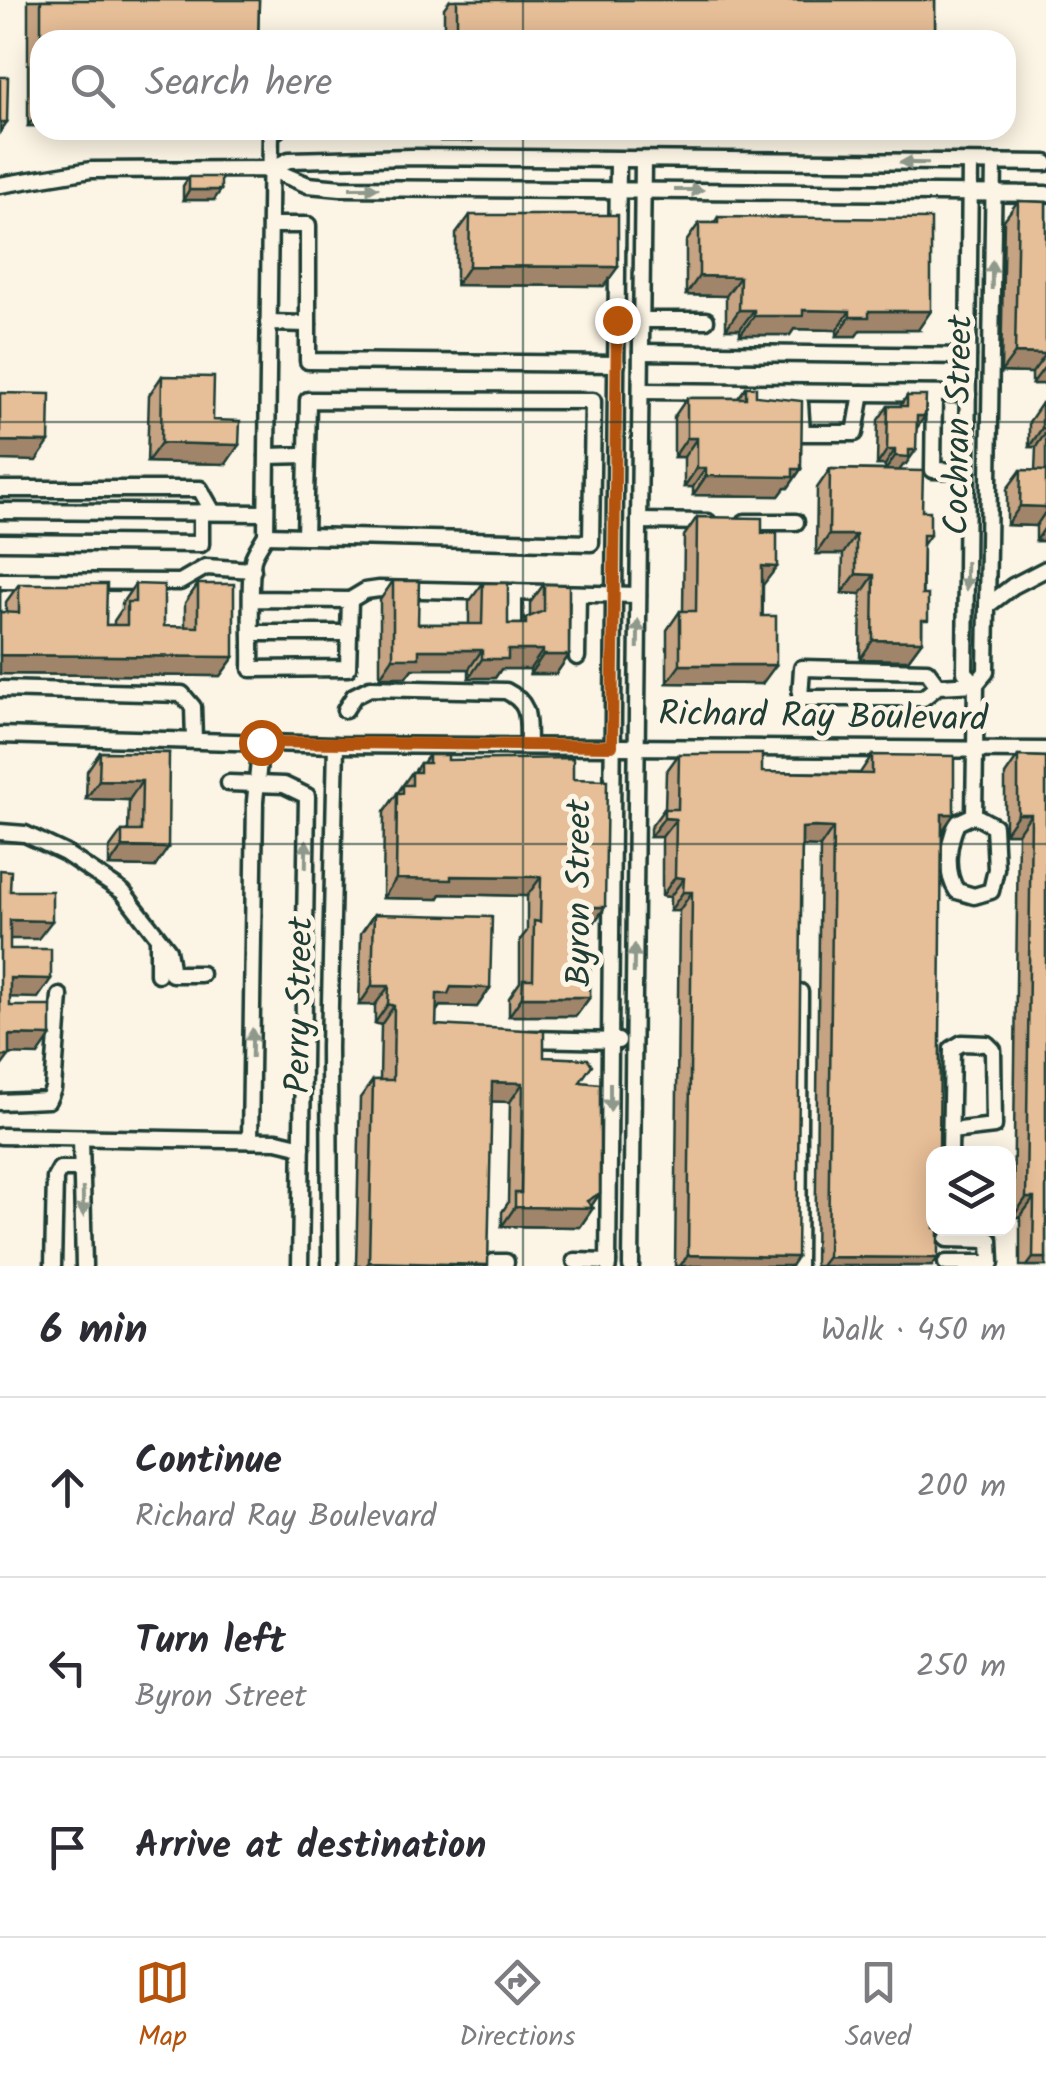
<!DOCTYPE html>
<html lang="en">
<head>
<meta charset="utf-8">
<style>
  body { margin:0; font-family:Kalam,sans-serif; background:#f7f7f7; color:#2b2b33 }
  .controls { position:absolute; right:30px; bottom:30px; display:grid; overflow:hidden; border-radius:20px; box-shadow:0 5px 25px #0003 }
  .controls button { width:90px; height:90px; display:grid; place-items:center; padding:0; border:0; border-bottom:2px solid #e1e1e2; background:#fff; color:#2b2b33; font:50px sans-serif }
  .stop { position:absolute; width:30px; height:30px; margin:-22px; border:8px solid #b45309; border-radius:50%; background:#fff }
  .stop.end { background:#b45309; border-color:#fff; box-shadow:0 2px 10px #0008 }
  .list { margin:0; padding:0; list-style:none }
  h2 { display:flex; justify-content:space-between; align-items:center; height:130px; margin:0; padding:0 40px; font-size:42px }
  h2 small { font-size:32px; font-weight:400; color:#7c7c81 }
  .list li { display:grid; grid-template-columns:65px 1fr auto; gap:30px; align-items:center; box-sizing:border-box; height:180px; padding:0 40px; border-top:2px solid #e1e1e2 }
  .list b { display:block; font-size:38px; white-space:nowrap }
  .list p { margin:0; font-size:32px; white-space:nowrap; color:#7c7c81 }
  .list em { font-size:32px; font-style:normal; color:#7c7c81 }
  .icon { flex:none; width:55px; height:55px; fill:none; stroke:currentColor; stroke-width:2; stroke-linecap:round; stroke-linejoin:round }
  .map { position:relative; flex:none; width:1046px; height:1266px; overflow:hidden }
  .search { position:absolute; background:#fff; box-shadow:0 5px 25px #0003; left:30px; right:30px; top:30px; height:110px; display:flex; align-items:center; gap:25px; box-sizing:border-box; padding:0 35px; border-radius:30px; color:#7c7c81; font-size:38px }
  .sheet { height:670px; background:#fff }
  nav { display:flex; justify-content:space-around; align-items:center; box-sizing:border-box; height:140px; border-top:2px solid #e1e1e2; background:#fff; font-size:28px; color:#7c7c81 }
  nav a { display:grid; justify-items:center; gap:5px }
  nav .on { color:#b45309 }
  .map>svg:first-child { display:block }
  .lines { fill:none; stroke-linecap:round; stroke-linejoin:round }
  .minor-casing { stroke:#1f3d34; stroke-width:21 }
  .minor { stroke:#fcf5e5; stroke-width:14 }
  .wall { fill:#c6a382; stroke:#1f3d34; stroke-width:2.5 }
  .shaded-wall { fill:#a1856a; stroke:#1f3d34; stroke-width:2.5 }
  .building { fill:#e6be97; stroke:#1f3d34; stroke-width:2.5 }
  .oneway { fill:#8e998c }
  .route { stroke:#b45309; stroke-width:12 }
  .grid { fill:none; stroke:#1f3d34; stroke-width:2.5; stroke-opacity:0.55 }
  .labels { text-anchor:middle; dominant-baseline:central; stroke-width:10; stroke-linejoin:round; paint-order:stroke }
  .street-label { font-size:35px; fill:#1f3d34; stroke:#fcf5e5 }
</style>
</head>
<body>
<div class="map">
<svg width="1046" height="1266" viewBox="0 0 1046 1266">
  <rect width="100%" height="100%" fill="#fcf5e5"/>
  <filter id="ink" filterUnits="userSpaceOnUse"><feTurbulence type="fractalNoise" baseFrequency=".01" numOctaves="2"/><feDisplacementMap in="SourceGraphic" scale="20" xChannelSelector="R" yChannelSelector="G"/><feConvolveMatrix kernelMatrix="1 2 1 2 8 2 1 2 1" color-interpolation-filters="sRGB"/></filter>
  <g filter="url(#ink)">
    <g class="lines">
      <defs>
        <g id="minor">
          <path d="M 970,163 L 965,672 L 976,684"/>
          <path d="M 270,169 L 289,160 L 412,157 L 1046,163"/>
          <path d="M 0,185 L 91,170 L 270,169 L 308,185 L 341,188 L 1046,194"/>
          <path d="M 270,225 L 308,225 L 308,361 L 617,364"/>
          <path d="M 617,320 L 706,320"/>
          <path d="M 268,323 L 308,324"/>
          <path d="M 641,352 L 968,356"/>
          <path d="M 641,391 L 968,394"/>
          <path d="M 934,394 L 933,470 L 967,471"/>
          <path d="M 800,403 L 802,433 L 855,433 L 862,393"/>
          <path d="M 0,489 L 200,489 L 213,512"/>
          <path d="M 0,511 L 266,513"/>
          <path d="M 639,521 L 708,522"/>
          <path d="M 745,522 L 796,522"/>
          <path d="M 266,535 L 591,543 L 593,401 L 308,400 L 307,455 L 267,456"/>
          <path d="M 305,536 L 307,455"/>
          <path d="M 0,542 L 201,544 L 201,512"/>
          <path d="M 0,581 L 180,582 L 206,567 L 253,570"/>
          <path d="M 514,592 L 514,626"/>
          <path d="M 252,599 L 350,600 L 348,668 L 251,669 C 252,645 248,574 254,556 C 257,549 262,542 266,535 L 271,130 L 277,130"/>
          <path d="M 350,600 L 365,591 L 379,589 L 638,595"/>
          <path d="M 987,606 L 1013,586 L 1046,569"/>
          <path d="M 252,633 L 349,633"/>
          <path d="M 577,657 L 578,594"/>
          <path d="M 938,686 L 927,671 L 802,668 L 800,698 L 923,698 L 938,686 L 976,684"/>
          <path d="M 0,689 L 182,694 L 193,707 L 194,740"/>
          <path d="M 345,710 L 354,696 L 370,688 L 506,691 C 532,704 527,719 528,746"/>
          <path d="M 0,735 L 336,745 L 1046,750"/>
          <path d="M 229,783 L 284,785 L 307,796 L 300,1266"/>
          <path d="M 974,815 L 994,826 L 996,869 L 991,891 L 974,896 L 957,891 C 944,872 948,843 957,823 L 974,815 L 976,684 L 986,672 L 994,163"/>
          <path d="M 0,832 L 25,834 L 65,853 L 123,892 L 168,950 L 172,974 L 201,974"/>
          <path d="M 158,939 L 158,974"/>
          <path d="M 530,1039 L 618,1041"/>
          <path d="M 0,1102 L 48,1100 L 53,1089 L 60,996"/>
          <path d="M 0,1136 L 277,1141 L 302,1147"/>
          <path d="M 81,1138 L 84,1266"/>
          <path d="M 250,1140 L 255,801 L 261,742"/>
          <path d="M 950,1154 L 952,1049 L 962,1043 L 987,1044 L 993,1050 L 994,1126 L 951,1131"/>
          <path d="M 575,1261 L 608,1262"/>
          <path d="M 946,1263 L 991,1263 L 990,1240 L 947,1239"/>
          <path d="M 53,1266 L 55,1178 L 60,1169 L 82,1169"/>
          <path d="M 330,1266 L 329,1047 L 336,745"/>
          <path d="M 494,1266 L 494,1262 L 506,1262"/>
          <path d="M 608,1266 L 618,160"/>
          <path d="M 631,1266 L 643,160"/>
          <path d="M 798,1266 L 800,992"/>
        </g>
      </defs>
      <use href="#minor" class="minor-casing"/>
      <use href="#minor" class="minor"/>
    </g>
    <g class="wall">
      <path d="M 28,0 L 259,0 L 258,40 L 40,40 L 40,126 L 28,126 Z"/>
      <path d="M 450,0 L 935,0 L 935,40 L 444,40 L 444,8 Z"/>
      <path d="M 441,130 L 479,130 L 479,132 L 472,141 L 441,141 Z"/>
      <path d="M 189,177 L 214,200 L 183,200 L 183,186 Z"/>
      <path d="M 1018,201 L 1046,202 L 1046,384 L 1032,384 L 1032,373 L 1001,372 L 1004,220 Z"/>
      <path d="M 470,215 L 604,286 L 456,285 L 456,234 Z"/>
      <path d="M 718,217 L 918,330 L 860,330 L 856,336 L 837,336 L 837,330 L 794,329 L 790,335 L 740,335 L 740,329 L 726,329 L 726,296 L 686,295 L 686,242 L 699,223 L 714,223 Z"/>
      <path d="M 162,376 L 226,464 L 147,462 L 149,395 Z"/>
      <path d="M 746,387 L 756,396 L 801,469 L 788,488 L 785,488 L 779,496 L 693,495 L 693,487 L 684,487 L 684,457 L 674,457 L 674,417 L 687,398 L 738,398 Z"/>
      <path d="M 907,396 L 916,429 L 906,464 L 904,464 L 899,470 L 922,511 L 930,535 L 923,545 L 922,641 L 908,660 L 860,659 L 861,594 L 842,593 L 843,554 L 816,554 L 817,488 L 830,469 L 885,470 L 885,465 L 877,465 L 878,420 L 888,406 L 900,406 Z"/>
      <path d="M 1042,403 L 1046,403 L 1046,541 L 1036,541 L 1036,526 L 1007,525 L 1007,489 L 1021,470 L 1035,471 L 1036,447 L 1029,447 L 1029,422 Z"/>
      <path d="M 697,517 L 763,585 L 762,684 L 667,683 L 667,630 L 680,611 L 683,611 L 684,536 Z"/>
      <path d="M 393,581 L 418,624 L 469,624 L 469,602 L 483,583 L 508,624 L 521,624 L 526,618 L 530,616 L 530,603 L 544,584 L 569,655 L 556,674 L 530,674 L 530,669 L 501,669 L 495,678 L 469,678 L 469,669 L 412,669 L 406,677 L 380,677 L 380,600 Z"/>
      <path d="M 0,584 L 0,612 L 6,612 L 6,602 L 19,584 L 106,625 L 114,625 L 114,621 L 122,609 L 122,603 L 135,584 L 164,626 L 185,627 L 185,603 L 198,584 L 234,657 L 220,676 L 0,674 Z"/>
      <path d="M 100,752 L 169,753 L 155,867 L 109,866 L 109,849 L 122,831 L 128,831 L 129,800 L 86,799 L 87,771 Z"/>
      <path d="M 679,754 L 762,772 L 860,773 L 872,755 L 954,814 L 942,831 L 932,1266 L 815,1266 L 820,847 L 802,846 L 791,1266 L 675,1266 L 679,911 L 670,911 L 670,897 L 662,896 L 662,837 L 650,837 L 650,828 L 664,809 L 665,809 L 666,772 Z"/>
      <path d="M 429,755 L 448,760 L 573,779 L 592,926 L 590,926 L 590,997 L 576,1016 L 509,1016 L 509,998 L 520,982 L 520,940 L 527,931 L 527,896 L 441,894 L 438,899 L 383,898 L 384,812 L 412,772 L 414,772 L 420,763 L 423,763 Z"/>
      <path d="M 1018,756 L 1046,757 L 1046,1266 L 1020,1266 L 1020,1217 L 1013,1217 L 1018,833 L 1005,833 L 1005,775 Z"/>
      <path d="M 374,914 L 490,988 L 477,1007 L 440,1006 L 436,1012 L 436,1025 L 544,1057 L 580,1082 L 600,1193 L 591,1206 L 593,1208 L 580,1227 L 502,1226 L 502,1212 L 508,1203 L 510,1102 L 491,1101 L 487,1266 L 356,1266 L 360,1098 L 373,1080 L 380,1080 L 381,1025 L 375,1023 L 375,1005 L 359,1005 L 361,933 Z"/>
    </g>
    <g class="shaded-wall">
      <path d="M 40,108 L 40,126 L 28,126 Z"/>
      <path d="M 0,122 L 7,122 L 0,132 Z"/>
      <path d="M 448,131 L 479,132 L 472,141 L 441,141 Z"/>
      <path d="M 189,190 L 221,190 L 214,200 L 183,200 Z"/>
      <path d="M 469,266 L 618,267 L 604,286 L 456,285 Z"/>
      <path d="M 699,276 L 740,277 L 726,296 L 686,295 Z"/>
      <path d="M 739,310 L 754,310 L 740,329 L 726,329 Z"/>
      <path d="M 803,310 L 850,311 L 837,330 L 794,329 L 790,335 L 740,335 L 754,316 Z"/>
      <path d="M 869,311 L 931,311 L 918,330 L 860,330 L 856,336 L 837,336 L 850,317 Z"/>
      <path d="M 1015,353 L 1046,354 L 1032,373 L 1001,372 Z"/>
      <path d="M 1046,365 L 1046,384 L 1032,384 Z"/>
      <path d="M 917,416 L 925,416 L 915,431 Z"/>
      <path d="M 1042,428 L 1046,428 L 1046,432 L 1036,447 L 1029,447 Z"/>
      <path d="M 687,438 L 697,438 L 684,457 L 674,457 Z"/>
      <path d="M 0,441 L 49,442 L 36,461 L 0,460 Z"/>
      <path d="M 161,443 L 239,445 L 226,464 L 147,462 Z"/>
      <path d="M 887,450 L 895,450 L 885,465 L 877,465 Z"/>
      <path d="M 909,450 L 916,450 L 906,464 L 904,464 L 899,471 L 885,471 L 895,456 Z"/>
      <path d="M 697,468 L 706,468 L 693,487 L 684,487 Z"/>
      <path d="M 793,469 L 801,469 L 788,488 L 785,488 L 779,496 L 693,495 L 706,476 Z"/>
      <path d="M 1020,506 L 1046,507 L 1046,511 L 1036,526 L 1007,525 Z"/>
      <path d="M 1046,526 L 1046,541 L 1036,541 Z"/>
      <path d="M 829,535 L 856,535 L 843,554 L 816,554 Z"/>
      <path d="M 762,566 L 777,567 L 763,585 L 749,585 Z"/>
      <path d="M 856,574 L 874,575 L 861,594 L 842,593 Z"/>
      <path d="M 873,640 L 922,641 L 908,660 L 860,659 Z"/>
      <path d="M 419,650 L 482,650 L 469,669 L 412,669 L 406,677 L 380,677 L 393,658 Z"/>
      <path d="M 508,650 L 543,650 L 530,669 L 501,669 L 495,678 L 469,678 L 482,659 Z"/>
      <path d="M 0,655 L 234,657 L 220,676 L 0,674 Z"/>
      <path d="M 543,655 L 569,655 L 556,674 L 530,674 Z"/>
      <path d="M 680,665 L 776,665 L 762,684 L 667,683 Z"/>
      <path d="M 99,780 L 142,781 L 129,800 L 86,799 Z"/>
      <path d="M 942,814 L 954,814 L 941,833 Z"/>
      <path d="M 1018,814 L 1031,814 L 1018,833 L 1005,833 Z"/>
      <path d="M 664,818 L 676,819 L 662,837 L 650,837 Z"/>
      <path d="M 815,827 L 833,828 L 820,847 L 802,846 L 802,828 Z"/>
      <path d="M 122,847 L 168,848 L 155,867 L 109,866 Z"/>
      <path d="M 451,876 L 541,877 L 527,896 L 441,894 L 438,899 L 383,898 L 396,879 Z"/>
      <path d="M 675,877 L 684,878 L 670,897 L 662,896 Z"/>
      <path d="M 683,892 L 692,892 L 679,911 L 670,911 Z"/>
      <path d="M 590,907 L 605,907 L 592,926 L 577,926 Z"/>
      <path d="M 10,920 L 52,921 L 38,939 L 0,939 Z"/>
      <path d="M 10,978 L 51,979 L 38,998 L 0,997 Z"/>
      <path d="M 372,986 L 389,986 L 375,1005 L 359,1005 Z"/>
      <path d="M 451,987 L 490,988 L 477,1007 L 440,1006 L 435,1013 L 437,994 Z"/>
      <path d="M 522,997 L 590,997 L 576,1016 L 509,1016 Z"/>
      <path d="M 388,1004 L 394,1006 L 381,1025 L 375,1023 Z"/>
      <path d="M 9,1035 L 51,1036 L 38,1055 L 0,1054 Z"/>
      <path d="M 0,1056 L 9,1056 L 0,1068 Z"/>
      <path d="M 492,1082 L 523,1083 L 510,1102 L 479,1101 Z"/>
      <path d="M 600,1193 L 590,1208 L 593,1208 L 580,1227 L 502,1226 L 515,1207 L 587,1201 Z"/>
      <path d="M 1026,1198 L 1034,1198 L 1020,1217 L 1013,1217 Z"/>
      <path d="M 688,1255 L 797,1257 L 791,1266 L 680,1266 Z"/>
      <path d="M 828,1257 L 938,1258 L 932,1266 L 821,1266 Z"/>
      <path d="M 1033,1258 L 1046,1258 L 1046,1266 L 1027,1266 Z"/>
      <path d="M 369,1262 L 488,1265 L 366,1266 Z"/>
    </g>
    <g class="building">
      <path d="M 41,0 L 259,0 L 258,40 L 41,40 Z"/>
      <rect x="457" y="0" width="478" height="40"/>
      <path d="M 0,77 L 8,77 L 7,122 L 0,122 Z"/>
      <path d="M 448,130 L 479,130 L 479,132 L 448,131 Z"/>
      <rect x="189" y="177" width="32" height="13"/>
      <path d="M 1018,201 L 1046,202 L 1046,365 L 1046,354 L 1015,353 Z"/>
      <path d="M 470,215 L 618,215 L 618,267 L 469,266 Z"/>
      <path d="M 718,217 L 931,219 L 931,311 L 869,311 L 869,317 L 850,317 L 850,311 L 803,310 L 803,316 L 754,316 L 754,310 L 739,310 L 740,277 L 699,276 L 699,223 L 718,223 Z"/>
      <path d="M 162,376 L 214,377 L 213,420 L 240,421 L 239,445 L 161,443 Z"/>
      <path d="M 746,387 L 756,387 L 756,396 L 802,401 L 801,469 L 793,469 L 793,477 L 706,476 L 706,468 L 697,468 L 697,438 L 687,438 L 687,398 L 746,398 Z"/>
      <path d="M 0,393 L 50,394 L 49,442 L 0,441 Z"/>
      <path d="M 907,396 L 926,396 L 925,416 L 917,416 L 916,450 L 909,450 L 909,457 L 895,456 L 895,450 L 887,450 L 888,406 L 907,406 Z"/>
      <rect x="1042" y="403" width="4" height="25"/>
      <path d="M 830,469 L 923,471 L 922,511 L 930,511 L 930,535 L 923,535 L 922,595 L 928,595 L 928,620 L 922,620 L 922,641 L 873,640 L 874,575 L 856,574 L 856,535 L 829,535 Z"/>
      <path d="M 1021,470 L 1046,471 L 1046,507 L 1020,506 Z"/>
      <path d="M 697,517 L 762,518 L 762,533 L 777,533 L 777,567 L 762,566 L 762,616 L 776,616 L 776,665 L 680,665 L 680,611 L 696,611 Z"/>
      <path d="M 393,581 L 419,581 L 418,624 L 482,624 L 483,583 L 508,583 L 508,624 L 526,624 L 526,618 L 544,611 L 544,584 L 569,585 L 569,655 L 543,655 L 543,650 L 508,650 L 508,659 L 482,659 L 482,650 L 419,650 L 419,658 L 393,658 Z"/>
      <path d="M 0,584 L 0,612 L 19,613 L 19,584 L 107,584 L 106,625 L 127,625 L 127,602 L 135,602 L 135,584 L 164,585 L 164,626 L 198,627 L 198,584 L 234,584 L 234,657 L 0,655 Z"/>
      <path d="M 100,752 L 169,753 L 168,848 L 122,847 L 122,831 L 141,831 L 142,781 L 99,780 Z"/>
      <path d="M 679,754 L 762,754 L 762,772 L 872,774 L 872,755 L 954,756 L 954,814 L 942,814 L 939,1154 L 934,1154 L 934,1228 L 938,1228 L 938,1258 L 828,1257 L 833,828 L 815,827 L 802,828 L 797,1257 L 688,1255 L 692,892 L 683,892 L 684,878 L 675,877 L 676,819 L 664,818 L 664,809 L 678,809 Z"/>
      <path d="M 429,755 L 448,755 L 448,760 L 573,758 L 573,779 L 607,780 L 605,907 L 590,907 L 590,997 L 522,997 L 523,979 L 533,979 L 534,921 L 540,922 L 541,877 L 451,876 L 451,880 L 396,879 L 397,793 L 403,793 L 403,785 L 412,785 L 412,772 L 420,772 L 420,763 L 429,763 Z"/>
      <path d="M 1018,756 L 1046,757 L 1046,1258 L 1033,1258 L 1034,1198 L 1026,1198 L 1031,814 L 1018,814 Z"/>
      <path d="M 0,870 L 11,871 L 10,891 L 52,891 L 52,921 L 10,920 L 10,949 L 51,949 L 51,979 L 10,978 L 10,1006 L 51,1006 L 51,1036 L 9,1035 L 9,1056 L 0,1056 Z"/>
      <path d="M 374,914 L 492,917 L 490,988 L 451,987 L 448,994 L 437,994 L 436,1025 L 544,1031 L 544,1057 L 588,1059 L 592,1065 L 580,1082 L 600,1084 L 600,1193 L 587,1201 L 593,1208 L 515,1207 L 515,1193 L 521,1193 L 523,1083 L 492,1082 L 488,1265 L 369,1262 L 373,1080 L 393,1080 L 394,1006 L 388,1004 L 389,986 L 372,986 Z"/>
    </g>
    <defs><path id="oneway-solid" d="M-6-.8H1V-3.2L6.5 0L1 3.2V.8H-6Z" transform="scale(2.5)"/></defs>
    <g class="oneway">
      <use href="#oneway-solid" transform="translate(914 163) rotate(-179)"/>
      <use href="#oneway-solid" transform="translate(364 188)"/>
      <use href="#oneway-solid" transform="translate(689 190)"/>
      <use href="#oneway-solid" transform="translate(992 275) rotate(-89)"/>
      <use href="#oneway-solid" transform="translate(966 576) rotate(91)"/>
      <use href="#oneway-solid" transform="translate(638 634) rotate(-89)"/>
      <use href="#oneway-solid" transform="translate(306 854) rotate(-89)"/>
      <use href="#oneway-solid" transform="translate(634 959) rotate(-89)"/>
      <use href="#oneway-solid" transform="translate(252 1043) rotate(-89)"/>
      <use href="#oneway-solid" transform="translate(610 1097) rotate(90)"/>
      <use href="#oneway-solid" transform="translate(83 1202) rotate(89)"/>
    </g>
  </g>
  <g class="lines" filter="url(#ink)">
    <path class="route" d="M 261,742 L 612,746 L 617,320"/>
  </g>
  <path class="grid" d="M 523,0 L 523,40M 523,130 L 523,1266M 0,422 L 1046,422M 0,844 L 1046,844"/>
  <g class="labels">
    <g class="street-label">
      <text transform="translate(960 425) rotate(-89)">Cochran Street</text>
      <text transform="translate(823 718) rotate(1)">Richard Ray Boulevard</text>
      <text transform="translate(581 893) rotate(-90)">Byron Street</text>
      <text transform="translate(301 1005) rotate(-89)">Perry Street</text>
    </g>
  </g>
</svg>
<div class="controls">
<button><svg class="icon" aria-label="layers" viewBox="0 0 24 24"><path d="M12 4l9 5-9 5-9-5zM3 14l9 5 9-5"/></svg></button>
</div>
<div class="stop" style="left:261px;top:742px"></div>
<div class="stop end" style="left:617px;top:320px"></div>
<div class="search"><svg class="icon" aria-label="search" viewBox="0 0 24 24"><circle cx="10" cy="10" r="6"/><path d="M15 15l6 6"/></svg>Search here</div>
</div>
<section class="sheet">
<h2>6 min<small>Walk · 450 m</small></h2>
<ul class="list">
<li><svg class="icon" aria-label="ahead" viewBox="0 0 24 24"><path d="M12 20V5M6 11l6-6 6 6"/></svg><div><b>Continue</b><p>Richard Ray Boulevard</p></div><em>200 m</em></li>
<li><svg class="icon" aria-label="left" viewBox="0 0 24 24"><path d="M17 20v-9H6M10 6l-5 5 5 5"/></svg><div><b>Turn left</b><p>Byron Street</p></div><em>250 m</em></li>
<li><svg class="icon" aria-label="arrive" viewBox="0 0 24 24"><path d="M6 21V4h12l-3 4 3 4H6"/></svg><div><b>Arrive at destination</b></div></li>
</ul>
</section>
<nav>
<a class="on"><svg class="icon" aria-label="map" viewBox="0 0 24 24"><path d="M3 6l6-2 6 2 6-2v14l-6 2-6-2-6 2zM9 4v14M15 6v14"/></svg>Map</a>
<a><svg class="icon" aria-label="directions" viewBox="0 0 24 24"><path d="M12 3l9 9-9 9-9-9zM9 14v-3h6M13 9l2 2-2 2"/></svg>Directions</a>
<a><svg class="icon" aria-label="saved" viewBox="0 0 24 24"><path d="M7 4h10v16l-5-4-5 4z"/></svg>Saved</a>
</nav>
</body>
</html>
